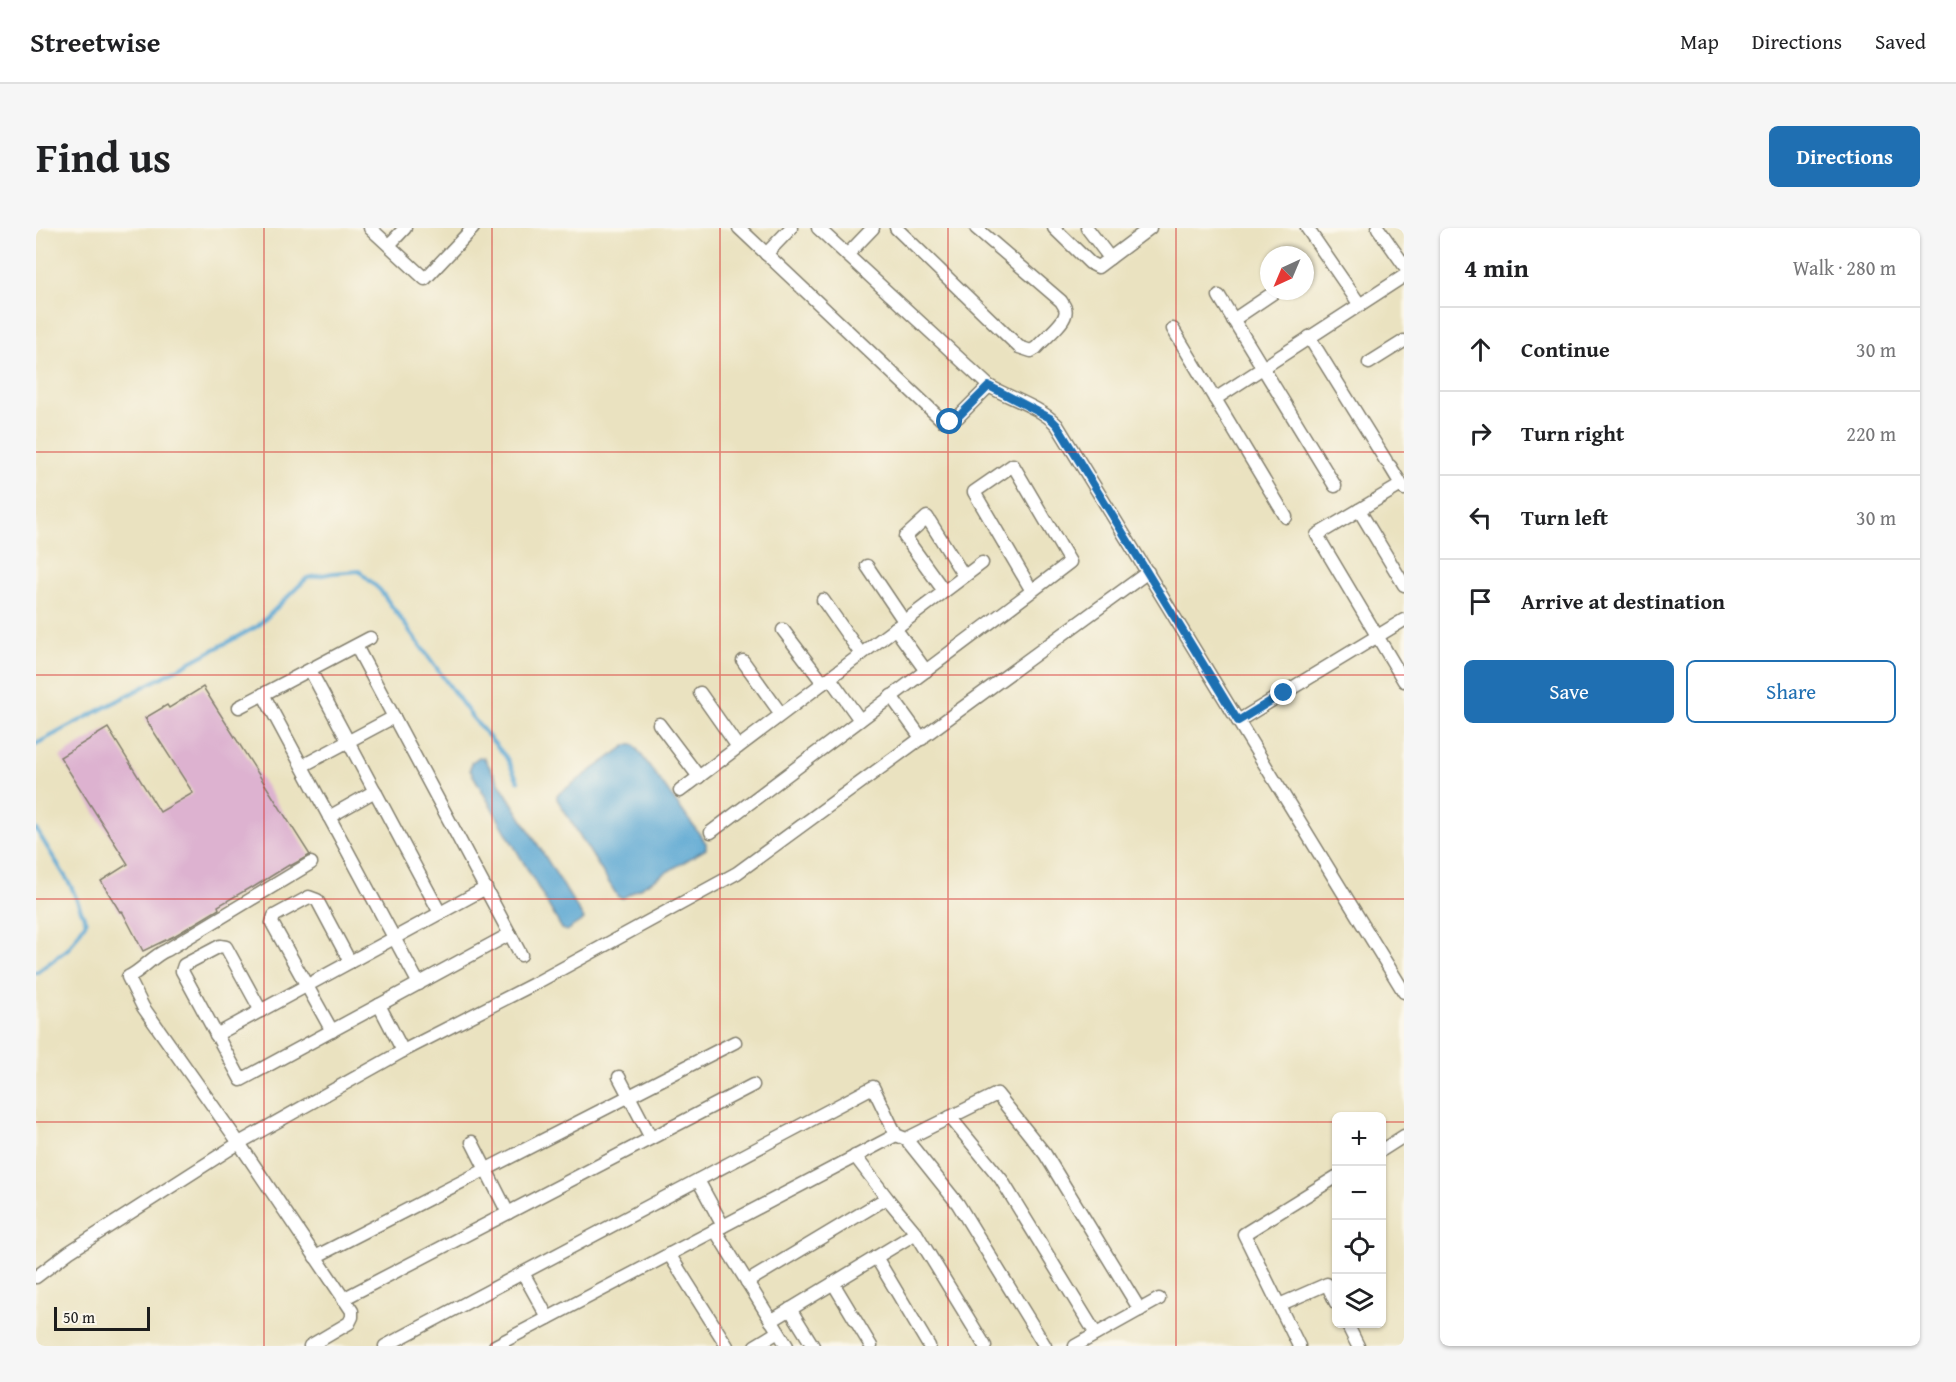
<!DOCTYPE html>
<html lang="en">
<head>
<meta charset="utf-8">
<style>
  body { margin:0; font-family:"Gentium Book Plus",serif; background:#f6f6f6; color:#202124 }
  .controls { position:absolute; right:18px; bottom:18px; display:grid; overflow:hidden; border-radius:9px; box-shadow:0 2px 4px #0004 }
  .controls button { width:54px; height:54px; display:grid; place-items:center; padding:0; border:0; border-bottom:2px solid #e0e0e0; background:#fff; color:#202124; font:30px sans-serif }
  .compass { position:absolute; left:1224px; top:18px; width:54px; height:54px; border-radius:50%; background:#fff; box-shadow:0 2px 4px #0004; rotate:224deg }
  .scale { position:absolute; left:18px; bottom:15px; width:96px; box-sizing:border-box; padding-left:6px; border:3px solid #1c1c1c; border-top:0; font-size:16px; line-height:21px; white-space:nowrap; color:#1c1c1c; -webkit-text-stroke:4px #fbf7ec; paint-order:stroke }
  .stop { position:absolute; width:18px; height:18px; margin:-14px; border:4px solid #1f6fb2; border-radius:50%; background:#fff }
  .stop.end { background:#1f6fb2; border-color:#fff; box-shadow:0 2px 6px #0008 }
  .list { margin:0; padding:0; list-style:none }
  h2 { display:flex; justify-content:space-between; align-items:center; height:78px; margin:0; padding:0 24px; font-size:26px }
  h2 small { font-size:20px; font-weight:400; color:#757577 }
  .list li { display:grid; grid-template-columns:39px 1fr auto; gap:18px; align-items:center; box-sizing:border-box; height:84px; padding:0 24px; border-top:2px solid #e0e0e0 }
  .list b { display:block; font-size:22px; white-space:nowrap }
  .list em { font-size:20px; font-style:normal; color:#757577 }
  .actions { display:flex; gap:12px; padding:18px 24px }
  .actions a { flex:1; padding:14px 0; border:2px solid #1f6fb2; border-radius:9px; text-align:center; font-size:21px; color:#1f6fb2 }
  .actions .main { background:#1f6fb2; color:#fff }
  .icon { flex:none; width:33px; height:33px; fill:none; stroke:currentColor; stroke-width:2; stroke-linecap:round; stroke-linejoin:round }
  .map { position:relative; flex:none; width:1368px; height:1118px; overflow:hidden; border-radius:9px }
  header { display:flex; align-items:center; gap:36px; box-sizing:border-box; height:84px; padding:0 30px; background:#fff; border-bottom:2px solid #e0e0e0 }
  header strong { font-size:28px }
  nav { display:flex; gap:33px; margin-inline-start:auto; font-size:21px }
  .intro { display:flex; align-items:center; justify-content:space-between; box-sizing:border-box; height:144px; padding:0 36px }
  h1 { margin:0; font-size:42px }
  .button { padding:15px 27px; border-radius:9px; background:#1f6fb2; color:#fff; font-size:21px; font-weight:700 }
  main { display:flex; gap:36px; padding:0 36px }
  aside { flex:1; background:#fff; border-radius:9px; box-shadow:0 2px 4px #0004 }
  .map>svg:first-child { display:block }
  .water { fill:#59a6d2; stroke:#3a6177; stroke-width:1.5 }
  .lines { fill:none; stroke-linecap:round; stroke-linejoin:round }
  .stream { stroke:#59a6d2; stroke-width:4 }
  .building { fill:#ddb2d0 }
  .minor-casing { stroke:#837f6e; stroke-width:15 }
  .minor { stroke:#fff; stroke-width:12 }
  .route { stroke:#1f6fb2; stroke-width:8 }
  .grid { fill:none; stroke:#d62828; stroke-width:1.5; stroke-opacity:0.55 }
</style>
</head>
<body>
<header>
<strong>Streetwise</strong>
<nav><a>Map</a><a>Directions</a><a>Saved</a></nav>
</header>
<div class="intro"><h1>Find us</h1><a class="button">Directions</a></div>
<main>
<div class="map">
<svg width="1368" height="1118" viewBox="0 0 1368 1118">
  <rect width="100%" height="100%" fill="#fbf7ec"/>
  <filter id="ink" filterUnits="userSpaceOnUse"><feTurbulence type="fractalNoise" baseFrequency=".0167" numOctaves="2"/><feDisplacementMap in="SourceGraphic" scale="12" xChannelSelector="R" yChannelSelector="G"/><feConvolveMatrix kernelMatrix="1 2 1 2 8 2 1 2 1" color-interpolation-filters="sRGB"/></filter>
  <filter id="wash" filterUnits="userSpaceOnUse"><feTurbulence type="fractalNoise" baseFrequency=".008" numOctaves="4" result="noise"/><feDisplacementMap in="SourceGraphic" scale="24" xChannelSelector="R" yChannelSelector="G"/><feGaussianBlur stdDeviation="1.35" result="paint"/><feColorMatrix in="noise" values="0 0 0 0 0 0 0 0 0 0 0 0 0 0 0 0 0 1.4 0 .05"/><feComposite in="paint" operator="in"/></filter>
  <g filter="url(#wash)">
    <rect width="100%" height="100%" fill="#eae2c0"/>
    <g class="water">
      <path d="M 591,517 L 598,517 L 670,615 L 670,621 L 587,670 L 582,669 L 521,571 L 521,567 Z"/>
      <path d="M 443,529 L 448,530 L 548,691 L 530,703 L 526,701 L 434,542 L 435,535 Z"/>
    </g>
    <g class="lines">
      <g class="stream">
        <path d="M 0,516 L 222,398 L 271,350 L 297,345 L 323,343 L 344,362 L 436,489 L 470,529 L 482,553"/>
        <path d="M 0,601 L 35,658 L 50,694 L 33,720 L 0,745"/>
      </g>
    </g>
    <g id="blocks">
      <path class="building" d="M 167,459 L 274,627 L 254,638 L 253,637 L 216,660 L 215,659 L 182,678 L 183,681 L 138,708 L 107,723 L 86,683 L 84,684 L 65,653 L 92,636 L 24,529 L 72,500 L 124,584 L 157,565 L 109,490 L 131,477 L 133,480 Z"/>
    </g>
  </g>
  <g filter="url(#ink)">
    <use href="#blocks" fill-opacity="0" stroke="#837f6e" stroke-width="1.5"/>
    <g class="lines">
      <defs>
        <g id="minor">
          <path d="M 334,0 L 389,51 L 437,0"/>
          <path d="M 703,0 L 906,192 L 914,194 L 922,189 L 953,158"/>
          <path d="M 782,0 L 953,158 C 975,171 1003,178 1021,197 L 1368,764"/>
          <path d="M 860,0 L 983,119 L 995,123 L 1000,120 C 1007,112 1027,96 1029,87 C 1031,81 1028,78 1025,73 L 940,0"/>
          <path d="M 1018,0 L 1054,35 L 1062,39 L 1114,0"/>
          <path d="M 1051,0 L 1074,30"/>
          <path d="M 1271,0 L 1324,77"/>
          <path d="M 1342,0 L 1368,37"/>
          <path d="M 353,17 L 369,0"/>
          <path d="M 730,26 L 755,0"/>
          <path d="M 811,27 L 837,0"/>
          <path d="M 1183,68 L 1299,258"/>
          <path d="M 1197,92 L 1240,63"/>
          <path d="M 1137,101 L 1250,289"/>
          <path d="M 1273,109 L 1350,233"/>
          <path d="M 1333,135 L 1368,113"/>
          <path d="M 1179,171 L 1368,48"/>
          <path d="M 1354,238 L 1368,261"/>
          <path d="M 1365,257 L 1281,307 L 1368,453"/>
          <path d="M 1323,282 L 1368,357"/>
          <path d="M 831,338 L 868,393"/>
          <path d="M 908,363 L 869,309 L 891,289 L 928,348"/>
          <path d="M 787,372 L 825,426"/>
          <path d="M 859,400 L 890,443"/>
          <path d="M 747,402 L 787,455"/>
          <path d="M 320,418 L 485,727"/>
          <path d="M 707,433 L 745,486"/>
          <path d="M 274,442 L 404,685"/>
          <path d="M 794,450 L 824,492"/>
          <path d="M 664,465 L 702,519"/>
          <path d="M 227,466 L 383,756"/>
          <path d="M 855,468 L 886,511"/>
          <path d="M 203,479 L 334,410"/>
          <path d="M 1202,493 L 1368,392"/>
          <path d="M 623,496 L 663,549"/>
          <path d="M 266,538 L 358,489"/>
          <path d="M 644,563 L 946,335"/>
          <path d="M 293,589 L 339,563"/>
          <path d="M 675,604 L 996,363 L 1034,334 L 977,237 L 938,264 L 996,363"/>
          <path d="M 343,777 L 367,823"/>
          <path d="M 225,783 L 190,719 L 184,718 L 148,737 L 146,743 L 205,852 L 474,706"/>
          <path d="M 296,803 L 236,695 L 238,688 L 273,669 L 281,672 L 314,734"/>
          <path d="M 180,807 L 450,660"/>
          <path d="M 583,849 L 615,910"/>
          <path d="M 914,889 L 965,951 L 1060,1106"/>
          <path d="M 870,911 L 922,976 L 1009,1118"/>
          <path d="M 436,914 L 472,985"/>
          <path d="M 1346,922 L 1368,908"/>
          <path d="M 819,928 L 851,970 L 880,1005 L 949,1118"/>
          <path d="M 662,952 L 687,998"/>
          <path d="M 679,1002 L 751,1118"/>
          <path d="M 633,1026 L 691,1118"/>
          <path d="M 279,1029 L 699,814"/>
          <path d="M 840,1029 L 893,1118"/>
          <path d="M 487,1045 L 512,1090"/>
          <path d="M 0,1049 L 33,1024 L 203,915 L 367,823 L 498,756 L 701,645 L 1112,344"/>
          <path d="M 711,1054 L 851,970"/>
          <path d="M 797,1055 L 835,1118"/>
          <path d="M 307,1071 L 717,857"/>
          <path d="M 1243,1077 L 1291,1056 L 1300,1075"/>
          <path d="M 754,1081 L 777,1118"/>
          <path d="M 735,1093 L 880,1005"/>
          <path d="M 1311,1096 L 1322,1118"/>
          <path d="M 274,1118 L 313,1095 L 316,1089 L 316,1083 L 203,915 L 107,779 L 92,749 C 107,742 116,728 131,722 L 275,635"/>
          <path d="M 349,1118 L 837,859 L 860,907"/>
          <path d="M 459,1118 L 860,907 L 870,911 L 961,866 L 1009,926 L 1104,1082"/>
          <path d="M 719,1118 L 742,1104"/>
          <path d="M 1039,1118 L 1123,1071"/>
          <path d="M 1263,1118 L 1208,1006 L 1300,949"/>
        </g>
      </defs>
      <use href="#minor" class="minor-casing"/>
      <use href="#minor" class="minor"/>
    </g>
  </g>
  <g class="lines" filter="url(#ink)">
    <path class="route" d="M 914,194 L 922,189 L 953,158 L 1014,190 L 1021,197 L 1202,493 L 1248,465"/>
  </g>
  <path class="grid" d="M 228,0 L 228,1118M 456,0 L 456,1118M 684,0 L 684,1118M 912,0 L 912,1118M 1140,0 L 1140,1118M 0,224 L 1368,224M 0,447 L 1368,447M 0,671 L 1368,671M 0,894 L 1300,894M 1346,894 L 1368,894"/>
</svg>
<div class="controls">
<button>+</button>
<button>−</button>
<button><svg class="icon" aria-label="locate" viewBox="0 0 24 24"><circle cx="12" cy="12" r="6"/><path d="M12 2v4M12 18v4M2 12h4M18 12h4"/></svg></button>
<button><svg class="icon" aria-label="layers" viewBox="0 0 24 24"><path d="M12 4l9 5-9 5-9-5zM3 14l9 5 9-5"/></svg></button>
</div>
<svg class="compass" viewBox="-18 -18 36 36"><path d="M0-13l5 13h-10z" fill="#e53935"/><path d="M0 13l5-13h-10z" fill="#757577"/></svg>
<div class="scale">50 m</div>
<div class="stop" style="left:914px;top:194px"></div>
<div class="stop end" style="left:1248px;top:465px"></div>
</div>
<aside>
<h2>4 min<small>Walk · 280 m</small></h2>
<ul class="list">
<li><svg class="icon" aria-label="ahead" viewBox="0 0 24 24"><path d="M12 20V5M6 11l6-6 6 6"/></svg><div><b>Continue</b></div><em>30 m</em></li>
<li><svg class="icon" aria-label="right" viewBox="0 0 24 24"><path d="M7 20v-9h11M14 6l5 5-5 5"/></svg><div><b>Turn right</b></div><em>220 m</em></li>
<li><svg class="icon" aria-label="left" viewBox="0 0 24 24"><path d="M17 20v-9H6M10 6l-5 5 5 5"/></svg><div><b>Turn left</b></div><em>30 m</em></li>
<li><svg class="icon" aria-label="arrive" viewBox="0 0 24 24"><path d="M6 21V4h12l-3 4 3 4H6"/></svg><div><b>Arrive at destination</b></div></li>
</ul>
<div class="actions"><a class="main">Save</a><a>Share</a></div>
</aside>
</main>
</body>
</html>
